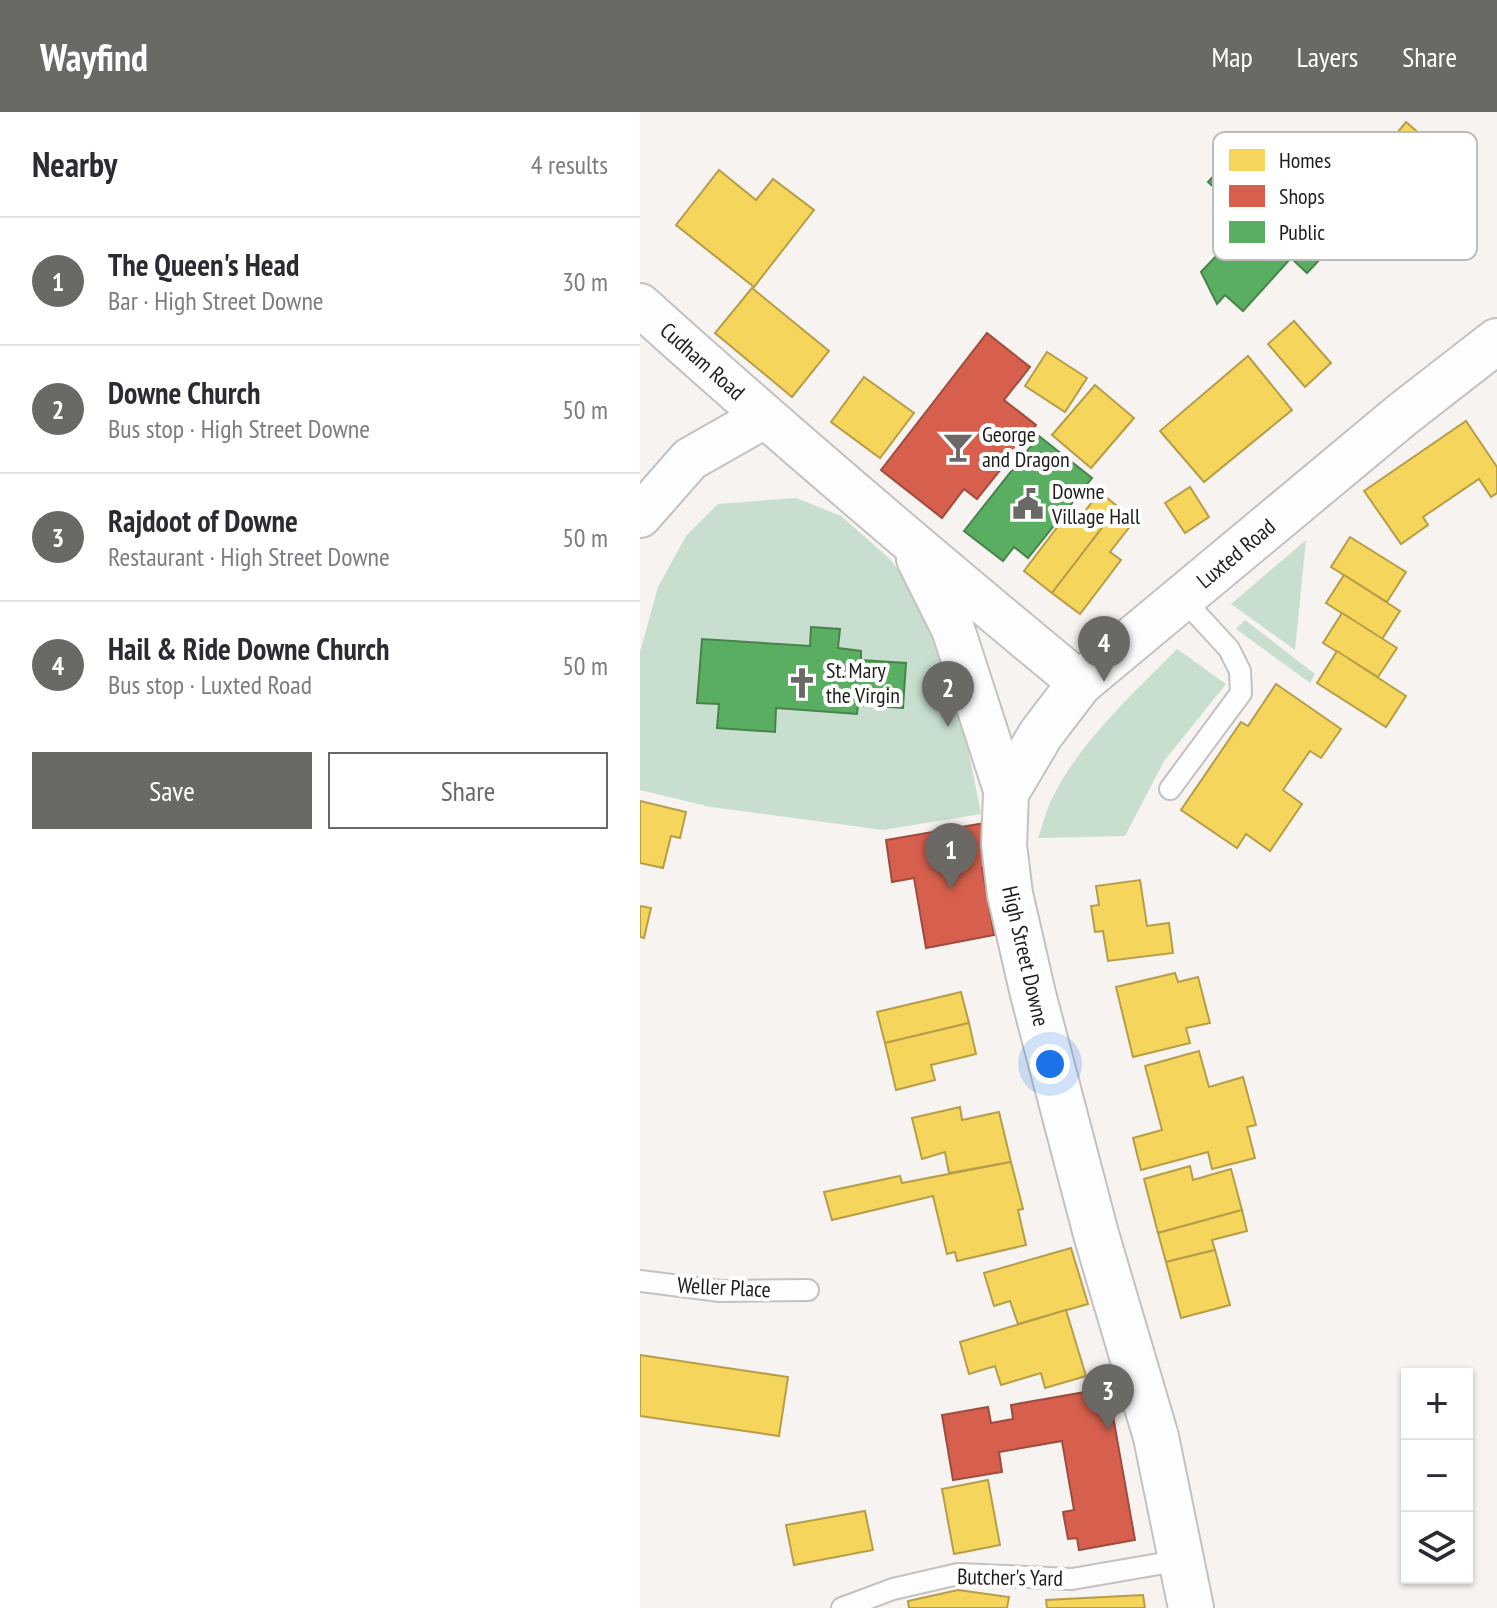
<!DOCTYPE html>
<html lang="en">
<head>
<meta charset="utf-8">
<style>
  body { margin:0; font-family:"PT Sans Narrow",sans-serif; background:#f7f7f7; color:#2b2b33 }
  .controls { position:absolute; right:24px; bottom:24px; display:grid; overflow:hidden; border-radius:0px; box-shadow:0 2px 6px #0004 }
  .controls button { width:72px; height:72px; display:grid; place-items:center; padding:0; border:0; border-bottom:2px solid #e1e1e2; background:#fff; color:#2b2b33; font:40px sans-serif }
  .you { position:absolute; left:410px; top:952px; width:28px; height:28px; margin:-20px; border:6px solid #fff; border-radius:50%; background:#1a73e8; box-shadow:0 0 0 12px #1a73e833 }
  .badge { display:grid; place-items:center; width:52px; height:52px; border-radius:50%; background:#6a6966; color:#fff; font-size:26px; font-weight:700 }
  .pin { position:absolute; translate:-50% -66px; filter:drop-shadow(0 2px 4px #0008) }
  .pin::after { content:''; position:absolute; top:42px; width:28px; height:24px; background:inherit; clip-path:polygon(0 0,100% 0,50% 100%) }
  .list { margin:0; padding:0; list-style:none }
  h2 { display:flex; justify-content:space-between; align-items:center; height:104px; margin:0; padding:0 32px; font-size:34px }
  h2 small { font-size:26px; font-weight:400; color:#7c7c81 }
  .list li { display:grid; grid-template-columns:52px 1fr auto; gap:24px; align-items:center; box-sizing:border-box; height:128px; padding:0 32px; border-top:2px solid #e1e1e2 }
  .list b { display:block; font-size:30px; white-space:nowrap }
  .list p { margin:0; font-size:26px; white-space:nowrap; color:#7c7c81 }
  .list em { font-size:26px; font-style:normal; color:#7c7c81 }
  .actions { display:flex; gap:16px; padding:24px 32px }
  .actions a { flex:1; padding:18px 0; border:2px solid #6a6966; border-radius:0px; text-align:center; font-size:28px; color:#6a6966 }
  .actions .main { background:#6a6966; color:#fff }
  .icon { flex:none; width:44px; height:44px; fill:none; stroke:currentColor; stroke-width:2; stroke-linecap:round; stroke-linejoin:round }
  .map { position:relative; flex:none; width:857px; height:1496px; overflow:hidden }
  header { display:flex; align-items:center; gap:48px; box-sizing:border-box; height:112px; padding:0 40px; background:#6a6966; color:#fff }
  header strong { font-size:38px }
  nav { display:flex; gap:44px; margin-inline-start:auto; font-size:28px }
  main { display:flex }
  aside { flex:1; background:#fff }
  .map>svg:first-child { display:block }
  .green { fill:#c8dfd0 }
  .homes { fill:#f6d55c; stroke:#b69e49; stroke-width:2 }
  .shops { fill:#d6604d; stroke:#9f4c3e; stroke-width:2 }
  .public { fill:#5aae61; stroke:#48834c; stroke-width:2 }
  .lines { fill:none; stroke-linecap:round; stroke-linejoin:round }
  .lane-casing { stroke:#c4c2c0; stroke-width:24 }
  .street-casing { stroke:#c4c2c0; stroke-width:46 }
  .secondary-casing { stroke:#c4c2c0; stroke-width:48 }
  .lane { stroke:#fefdfd; stroke-width:20 }
  .street { stroke:#fefdfd; stroke-width:42 }
  .secondary { stroke:#fefdfd; stroke-width:44 }
  .labels { text-anchor:middle; dominant-baseline:central; stroke-width:8; stroke-linejoin:round; paint-order:stroke }
  .street-label { font-size:22px; fill:#1f1e1c; stroke:#fff }
  .poi-label { font-size:22px; fill:#1f1e1c; stroke:#fff; text-anchor:start }
  .key { fill:#fff; stroke:#bcbcbb; stroke-width:2 }
  .key-label { font-size:22px; fill:#1f1e1c }
</style>
</head>
<body>
<header>
<strong>Wayfind</strong>
<nav><a>Map</a><a>Layers</a><a>Share</a></nav>
</header>
<main>
<aside>
<h2>Nearby<small>4 results</small></h2>
<ul class="list">
<li><span class="badge">1</span><div><b>The Queen's Head</b><p>Bar · High Street Downe</p></div><em>30 m</em></li>
<li><span class="badge">2</span><div><b>Downe Church</b><p>Bus stop · High Street Downe</p></div><em>50 m</em></li>
<li><span class="badge">3</span><div><b>Rajdoot of Downe</b><p>Restaurant · High Street Downe</p></div><em>50 m</em></li>
<li><span class="badge">4</span><div><b>Hail &amp; Ride Downe Church</b><p>Bus stop · Luxted Road</p></div><em>50 m</em></li>
</ul>
<div class="actions"><a class="main">Save</a><a>Share</a></div>
</aside>
<div class="map">
<svg width="857" height="1496" viewBox="0 0 857 1496">
  <rect width="100%" height="100%" fill="#f6f3f0"/>
  <g class="green">
    <path d="M 156,386 L 201,404 L 250,447 L 280,488 L 310,546 L 341,702 L 243,718 L 71,695 L 0,678 L 0,540 L 18,475 L 46,424 L 78,392 Z"/>
    <path d="M 666,428 L 655,538 L 591,492 Z"/>
    <path d="M 605,508 L 675,562 L 670,571 L 596,517 Z"/>
    <path d="M 537,537 L 586,572 L 524,649 L 485,724 L 398,726 C 402,715 405,702 410,691 C 437,632 492,583 537,537 Z"/>
  </g>
  <g class="homes">
    <path d="M 766,10 L 817,54 L 775,102 L 779,107 L 748,143 L 689,93 L 707,72 L 711,76 L 725,59 L 719,54 L 738,32 L 744,37 Z"/>
    <path d="M 79,58 L 116,88 L 133,67 L 174,98 L 114,175 L 36,113 Z"/>
    <path d="M 112,176 L 189,239 L 152,285 L 75,221 Z"/>
    <path d="M 654,209 L 691,251 L 665,275 L 628,232 Z"/>
    <path d="M 407,240 L 447,266 L 425,300 L 385,274 Z"/>
    <path d="M 608,244 L 652,298 L 564,370 L 520,319 Z"/>
    <path d="M 224,265 L 274,301 L 240,346 L 191,310 Z"/>
    <path d="M 455,273 L 494,306 L 451,356 L 412,323 Z"/>
    <path d="M 826,309 L 857,355 L 857,381 L 851,385 L 839,367 L 783,405 L 788,413 L 761,432 L 724,379 Z"/>
    <path d="M 550,375 L 569,405 L 545,421 L 525,391 Z"/>
    <path d="M 460,380 L 478,395 L 412,481 L 384,459 L 425,405 L 434,413 Z"/>
    <path d="M 478,395 L 495,408 L 470,440 L 481,448 L 440,502 L 412,481 Z"/>
    <path d="M 710,425 L 766,460 L 747,490 L 691,455 Z"/>
    <path d="M 704,463 L 760,499 L 742,527 L 686,491 Z"/>
    <path d="M 702,501 L 757,536 L 738,565 L 683,531 Z"/>
    <path d="M 697,539 L 766,584 L 746,615 L 677,571 Z"/>
    <path d="M 636,572 L 701,617 L 681,646 L 670,639 L 643,678 L 662,692 L 630,739 L 606,722 L 597,736 L 541,698 L 601,610 L 608,614 Z"/>
    <path d="M 0,689 L 46,700 L 40,726 L 31,724 L 23,756 L 0,751 Z"/>
    <path d="M 500,768 L 507,814 L 529,811 L 533,841 L 468,849 L 463,819 L 455,820 L 451,794 L 459,793 L 456,774 Z"/>
    <path d="M 0,794 L 11,796 L 4,826 L 0,825 Z"/>
    <path d="M 535,861 L 538,870 L 558,865 L 570,911 L 546,916 L 550,931 L 493,945 L 476,875 Z"/>
    <path d="M 321,880 L 329,911 L 245,931 L 237,900 Z"/>
    <path d="M 329,911 L 336,942 L 291,953 L 295,968 L 256,978 L 245,931 Z"/>
    <path d="M 559,939 L 569,975 L 603,965 L 616,1013 L 607,1015 L 615,1046 L 572,1057 L 568,1040 L 501,1058 L 493,1026 L 522,1018 L 505,954 Z"/>
    <path d="M 320,995 L 322,1008 L 359,1000 L 371,1050 L 309,1061 L 305,1040 L 282,1047 L 272,1006 Z"/>
    <path d="M 371,1050 L 383,1097 L 378,1098 L 386,1133 L 317,1149 L 315,1140 L 307,1142 L 293,1084 L 192,1108 L 184,1080 L 260,1064 L 262,1071 Z"/>
    <path d="M 550,1054 L 553,1068 L 591,1057 L 602,1098 L 518,1121 L 504,1067 Z"/>
    <path d="M 602,1098 L 607,1119 L 572,1128 L 575,1138 L 526,1150 L 518,1121 Z"/>
    <path d="M 431,1136 L 448,1192 L 378,1212 L 370,1189 L 354,1194 L 344,1161 Z"/>
    <path d="M 575,1138 L 590,1193 L 541,1206 L 526,1150 Z"/>
    <path d="M 426,1198 L 446,1264 L 405,1276 L 401,1261 L 361,1273 L 355,1254 L 329,1262 L 320,1230 Z"/>
    <path d="M 0,1243 L 148,1265 L 139,1324 L 0,1304 Z"/>
    <path d="M 348,1368 L 360,1433 L 314,1442 L 302,1377 Z"/>
    <path d="M 225,1399 L 233,1438 L 154,1453 L 146,1413 Z"/>
    <path d="M 318,1478 L 369,1485 L 367,1496 L 269,1496 L 268,1489 Z"/>
    <path d="M 503,1483 L 505,1496 L 407,1496 L 406,1488 Z"/>
  </g>
  <g class="shops">
    <path d="M 347,221 L 390,255 L 364,288 L 396,313 L 337,387 L 324,377 L 302,406 L 241,358 Z"/>
    <path d="M 345,711 L 352,755 L 342,756 L 354,823 L 286,836 L 274,766 L 252,770 L 246,728 Z"/>
    <path d="M 468,1276 L 495,1428 L 439,1438 L 437,1426 L 428,1427 L 423,1400 L 434,1398 L 422,1329 L 359,1340 L 362,1360 L 313,1368 L 302,1303 L 348,1295 L 351,1311 L 373,1307 L 371,1293 Z"/>
  </g>
  <g class="public">
    <path d="M 600,36 L 699,127 L 667,161 L 651,146 L 603,199 L 585,183 L 577,192 L 561,160 L 610,108 L 568,70 Z"/>
    <path d="M 399,324 L 452,366 L 388,446 L 374,435 L 363,449 L 324,419 Z"/>
    <path d="M 171,515 L 200,517 L 198,536 L 221,539 L 221,548 L 266,551 L 263,596 L 218,593 L 217,602 L 136,596 L 135,620 L 77,616 L 79,592 L 57,591 L 62,527 L 170,534 Z"/>
  </g>
  <g class="lines">
    <defs>
      <g id="lane">
        <path d="M 530,677 L 601,581 L 600,559 L 589,537 L 543,487"/>
        <path d="M 0,1169 L 80,1179 L 168,1178"/>
        <path d="M 202,1496 L 253,1477 L 318,1462 L 432,1467 L 542,1448"/>
      </g>
      <g id="street">
        <path id="s1" d="M 0,193 C 144,323 291,448 440,571"/>
        <path d="M 0,404 L 50,347 L 124,305"/>
        <path d="M 278,447 L 313,517 L 366,681"/>
      </g>
      <g id="secondary">
        <path id="s2" d="M 551,1496 L 516,1325 L 456,1122 L 393,882 L 370,782 L 364,733 L 366,681 L 401,622 L 440,571 L 763,302 L 857,229"/>
      </g>
    </defs>
    <use href="#lane" class="lane-casing"/>
    <use href="#street" class="street-casing"/>
    <use href="#secondary" class="secondary-casing"/>
    <use href="#lane" class="lane"/>
    <use href="#street" class="street"/>
    <use href="#secondary" class="secondary"/>
  </g>
  <defs>
    <symbol id="bar-bare" viewBox="-9 -9 18 18"><path d="M-6-5H6L.8 .8V4.5H3.5V6h-7V4.5H-.8V.8Z" fill="#6a6966" stroke="#fff" stroke-width="2.5" paint-order="stroke"/></symbol>
    <symbol id="civic-bare" viewBox="-9 -9 18 18"><path d="M-.6-6.5H3V-4.5H.6V-3L4-1V1h2V6H-6V1h2V-1L-.6-3ZM-1.2 2.5V6h2.4V2.5Z" fill="#6a6966" stroke="#fff" stroke-width="2.5" paint-order="stroke"/></symbol>
    <symbol id="church-bare" viewBox="-9 -9 18 18"><path d="M-1.2-6h2.4v3.5h3.3v2.4h-3.3V6h-2.4V-.1h-3.3v-2.4h3.3Z" fill="#6a6966" stroke="#fff" stroke-width="2.5" paint-order="stroke"/></symbol>
  </defs>
  <g fill-rule="evenodd">
    <use href="#bar-bare" x="296" y="313" width="44" height="44"/>
    <use href="#civic-bare" x="366" y="370" width="44" height="44"/>
    <use href="#church-bare" x="140" y="549" width="44" height="44"/>
  </g>
  <g class="labels">
    <g class="street-label">
      <text stroke="none"><textPath href="#s1" startOffset="84">Cudham Road</textPath></text>
      <text stroke="none"><textPath href="#s2" startOffset="1174">Luxted Road</textPath></text>
      <text transform="translate(386 844) rotate(77)">High Street Downe</text>
      <text transform="translate(84 1175) rotate(3)">Weller Place</text>
      <text transform="translate(370 1465) rotate(1)">Butcher's Yard</text>
    </g>
    <g class="poi-label">
      <text x="342" y="322">George<tspan x="342" dy="25">and Dragon</tspan></text>
      <text x="412" y="379">Downe<tspan x="412" dy="25">Village Hall</tspan></text>
      <text x="186" y="558">St. Mary<tspan x="186" dy="25">the Virgin</tspan></text>
    </g>
  </g>
  <rect x="573" y="20" width="264" height="128" rx="12" class="key"/>
  <rect x="589" y="37" width="36" height="22" fill="#f6d55c"/>
  <rect x="589" y="73" width="36" height="22" fill="#d6604d"/>
  <rect x="589" y="109" width="36" height="22" fill="#5aae61"/>
  <g class="key-label">
    <text x="639" y="56">Homes</text>
    <text x="639" y="92">Shops</text>
    <text x="639" y="128">Public</text>
  </g>
</svg>
<div class="controls">
<button>+</button>
<button>−</button>
<button><svg class="icon" aria-label="layers" viewBox="0 0 24 24"><path d="M12 4l9 5-9 5-9-5zM3 14l9 5 9-5"/></svg></button>
</div>
<div class="you"></div>
<div class="pin badge" style="left:311px;top:777px">1</div>
<div class="pin badge" style="left:308px;top:615px">2</div>
<div class="pin badge" style="left:468px;top:1318px">3</div>
<div class="pin badge" style="left:464px;top:570px">4</div>
</div>
</main>
</body>
</html>
